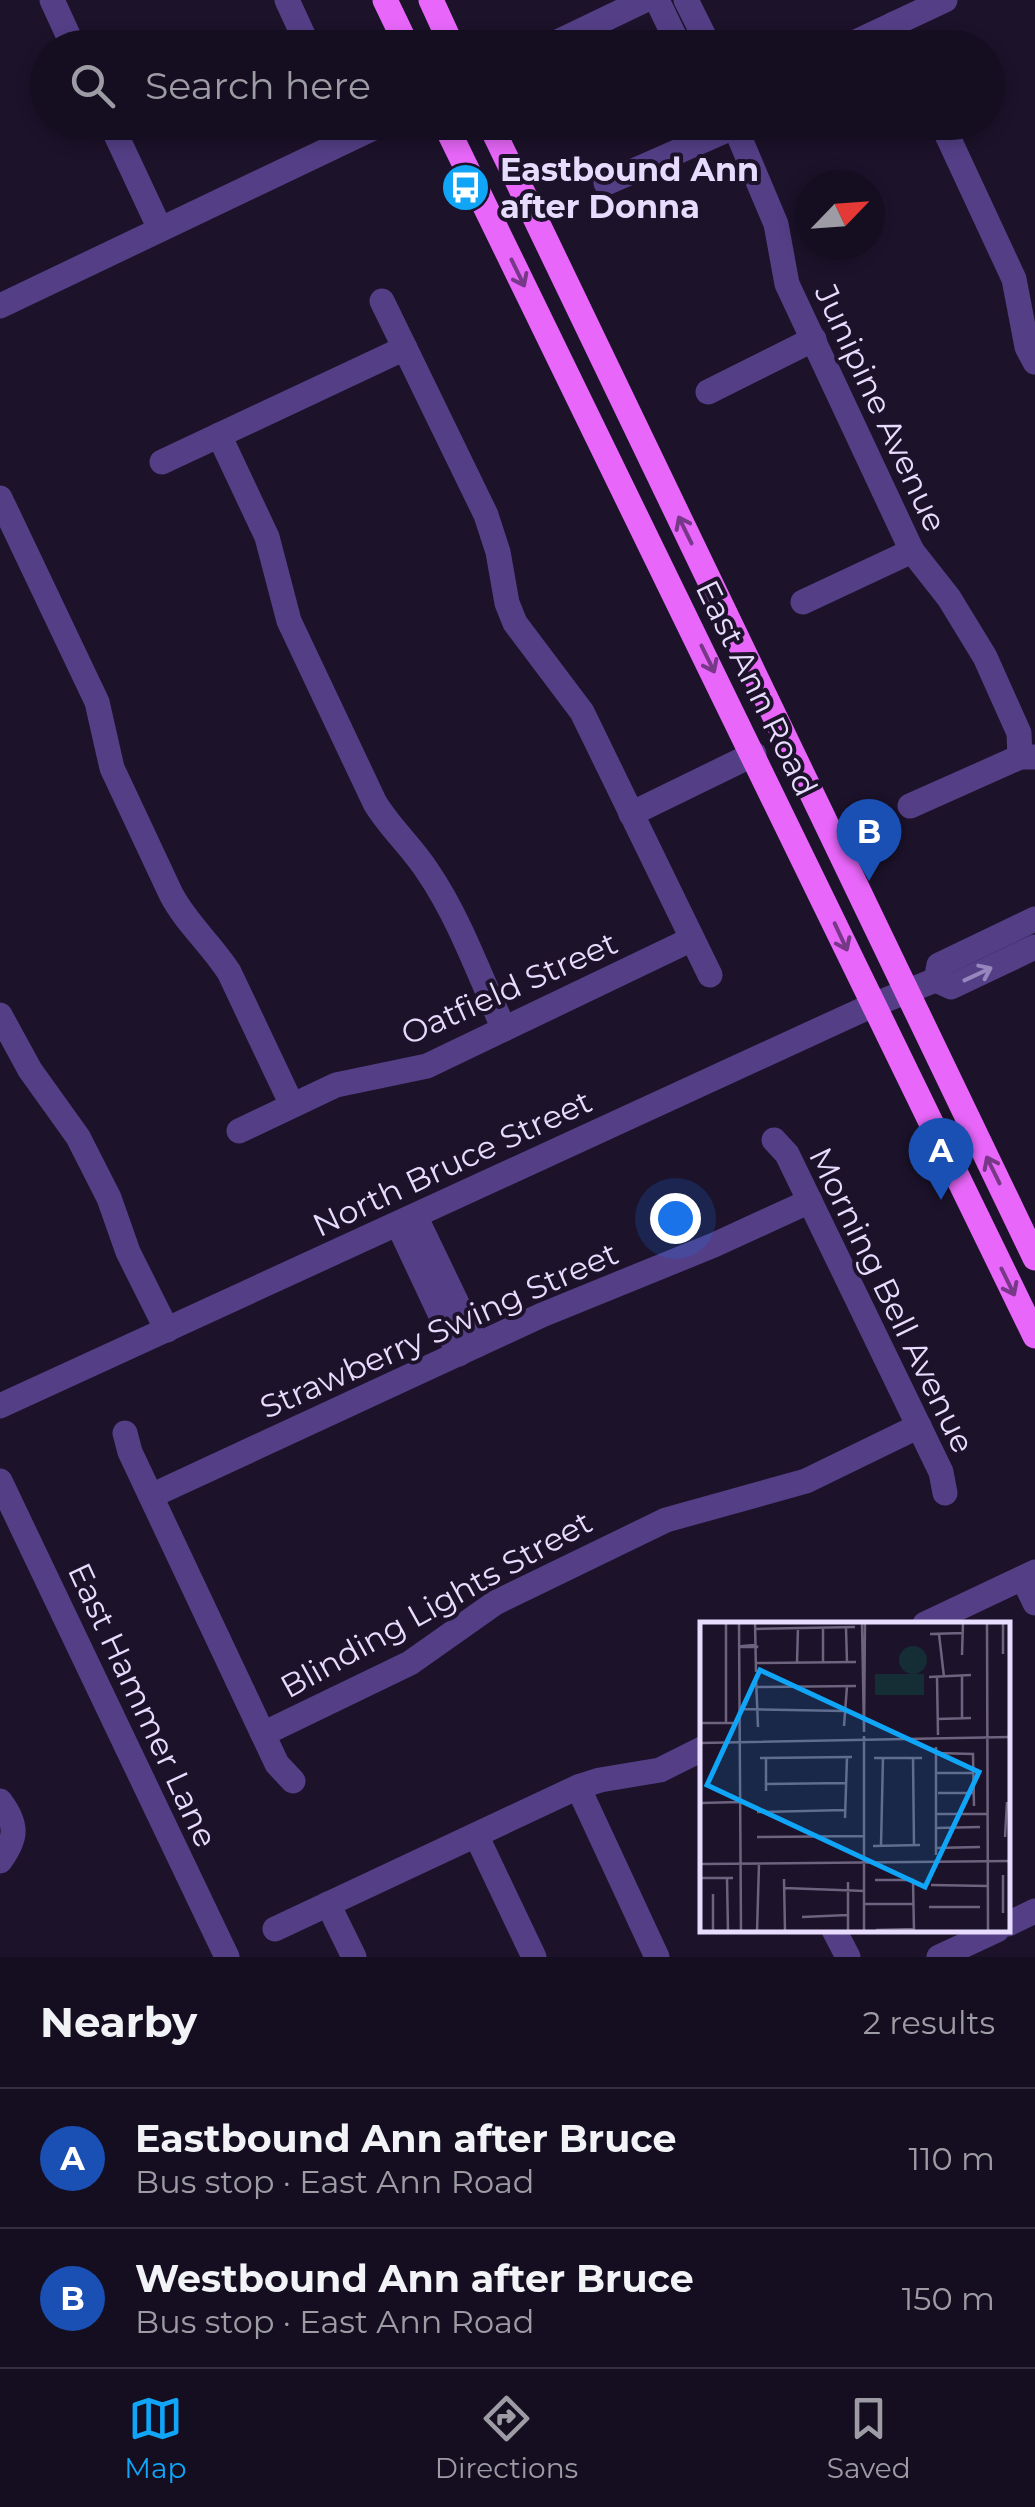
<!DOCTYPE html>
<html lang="en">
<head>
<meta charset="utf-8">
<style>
  body { margin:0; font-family:Montserrat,sans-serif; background:#1e1729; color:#f1f3f6 }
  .compass { position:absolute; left:795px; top:170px; width:90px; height:90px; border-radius:50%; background:#150e20; box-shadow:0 5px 15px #0003; rotate:65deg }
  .you { position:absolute; left:675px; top:1218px; width:35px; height:35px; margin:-25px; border:8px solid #fff; border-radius:50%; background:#1a73e8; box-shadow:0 0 0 15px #1a73e833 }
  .badge { display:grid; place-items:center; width:65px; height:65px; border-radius:50%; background:#10a5f6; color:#fff; font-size:32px; font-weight:700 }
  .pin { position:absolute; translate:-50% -82px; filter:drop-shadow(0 2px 5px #0008) }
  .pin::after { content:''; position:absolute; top:52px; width:35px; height:30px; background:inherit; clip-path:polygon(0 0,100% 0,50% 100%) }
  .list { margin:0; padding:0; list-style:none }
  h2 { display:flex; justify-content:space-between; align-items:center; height:130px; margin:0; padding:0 40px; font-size:42px }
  h2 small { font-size:32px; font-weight:400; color:#9d9ca5 }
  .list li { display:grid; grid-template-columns:65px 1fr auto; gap:30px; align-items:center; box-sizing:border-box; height:140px; padding:0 40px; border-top:2px solid #342e3e }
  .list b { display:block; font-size:38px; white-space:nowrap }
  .list p { margin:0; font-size:32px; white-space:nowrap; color:#9d9ca5 }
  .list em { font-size:32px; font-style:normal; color:#9d9ca5 }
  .icon { flex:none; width:55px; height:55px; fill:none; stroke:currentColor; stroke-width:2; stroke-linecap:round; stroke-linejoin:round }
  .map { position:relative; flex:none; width:1035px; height:1957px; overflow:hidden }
  .search { position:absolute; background:#150e20; box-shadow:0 5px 15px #0003; left:30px; right:30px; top:30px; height:110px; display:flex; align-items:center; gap:25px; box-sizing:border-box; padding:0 35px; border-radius:55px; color:#9d9ca5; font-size:38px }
  .sheet { height:410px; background:#150e20 }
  nav { display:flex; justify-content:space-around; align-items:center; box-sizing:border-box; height:140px; border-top:2px solid #342e3e; background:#150e20; font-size:28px; color:#9d9ca5 }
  nav a { display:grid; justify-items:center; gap:5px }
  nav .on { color:#10a5f6 }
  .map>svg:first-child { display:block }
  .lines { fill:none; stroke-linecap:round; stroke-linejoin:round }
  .minor { stroke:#543f87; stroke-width:25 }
  .major { stroke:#e867fa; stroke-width:25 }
  .oneway { stroke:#783888 }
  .oneway2 { stroke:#9786bd }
  .labels { text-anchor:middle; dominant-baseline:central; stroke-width:8; stroke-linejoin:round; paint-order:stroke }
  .poi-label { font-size:32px; font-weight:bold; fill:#e8dcfe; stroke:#1c122a; text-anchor:start }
  .street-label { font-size:32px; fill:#e8dcfe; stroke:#1c122a }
  .inset-road { fill:none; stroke:#6e637f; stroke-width:2.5 }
  .view { fill:#10a5f6; fill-opacity:0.15; stroke:#10a5f6; stroke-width:5 }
  .inset-edge { fill:none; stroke:#e8dcfe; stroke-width:5 }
</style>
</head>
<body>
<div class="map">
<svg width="1035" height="1957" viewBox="0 0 1035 1957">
  <rect width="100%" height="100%" fill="#1c122a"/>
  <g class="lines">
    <g class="minor">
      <path d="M 52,0 L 74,48"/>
      <path d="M 287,0 L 309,48"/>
      <path d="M 657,0 L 680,48"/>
      <path d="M 686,0 L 710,48"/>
      <path d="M 894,24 L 906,48"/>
      <path d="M 545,48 L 645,0"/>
      <path d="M 843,48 L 945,0"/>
      <path d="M 110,122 L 160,229"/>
      <path d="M 736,122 L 735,127 L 776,224 L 787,284 L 912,551 L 949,598 L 985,657 L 1019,733 L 1020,757"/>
      <path d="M 941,122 L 1014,279 L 1027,347 L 1035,362"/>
      <path d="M 606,183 L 745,122"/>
      <path d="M 382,301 L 486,515 L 498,552 L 507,603 L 515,623 L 582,712 L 710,975"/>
      <path d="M 0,306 L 386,122"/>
      <path d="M 708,392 L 814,339"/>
      <path d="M 219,435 L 267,537 L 289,621 L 375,803 C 390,828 412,847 428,872 C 460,919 480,977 504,1029"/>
      <path d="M 162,462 L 405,348"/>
      <path d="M 0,498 L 97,702 L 112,768 L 171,894 C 186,923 211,944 229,972 L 292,1105"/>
      <path d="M 803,602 L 912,551"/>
      <path d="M 910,806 L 1020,757 L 1035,757"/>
      <path d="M 631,814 L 754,754"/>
      <path d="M 1035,919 L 939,965 L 936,980 L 951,987 L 1035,947"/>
      <path d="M 0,1015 L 30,1070 L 78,1137 L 109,1198 L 128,1252 L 167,1330"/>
      <path d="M 239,1131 L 336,1085 L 427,1066 L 692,939"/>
      <path d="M 774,1140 L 787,1154 L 941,1472 L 945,1493"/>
      <path d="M 415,1216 L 477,1345"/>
      <path d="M 398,1224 L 459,1354"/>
      <path d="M 0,1406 L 873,1005 L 933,981"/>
      <path d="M 125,1433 L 130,1452 L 277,1764 L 293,1781"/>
      <path d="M 0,1481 L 227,1957"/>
      <path d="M 151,1496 L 542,1315 L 714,1245 L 810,1201"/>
      <path d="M 1023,1578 L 1035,1603"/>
      <path d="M 925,1624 L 1035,1572"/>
      <path d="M 263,1734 L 410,1663 L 495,1603 L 666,1520 L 806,1481 L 919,1426"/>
      <path d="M 578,1787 L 657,1957"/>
      <path d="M 0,1801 C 18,1825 17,1838 0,1861"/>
      <path d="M 476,1835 L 534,1957"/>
      <path d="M 328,1904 L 354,1957"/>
      <path d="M 1008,1924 L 1035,1911"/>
      <path d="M 275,1929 L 578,1787 L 600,1780 L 660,1770 L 702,1749"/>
      <path d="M 834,1930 L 848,1957"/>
      <path d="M 939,1957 L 997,1930"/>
    </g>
    <g class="major">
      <path d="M 385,0 L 408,48"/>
      <path d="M 431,0 L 453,48"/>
      <path d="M 444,122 L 1035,1336"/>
      <path d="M 489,122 L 1035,1258"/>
    </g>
  </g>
  <defs><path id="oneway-shaft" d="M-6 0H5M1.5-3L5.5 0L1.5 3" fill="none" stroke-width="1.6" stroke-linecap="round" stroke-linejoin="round" transform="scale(2.5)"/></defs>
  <g class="oneway">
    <use href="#oneway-shaft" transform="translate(518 273) rotate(64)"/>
    <use href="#oneway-shaft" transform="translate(685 530) rotate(-116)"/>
    <use href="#oneway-shaft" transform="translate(708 659) rotate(64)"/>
    <use href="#oneway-shaft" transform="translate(841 937) rotate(65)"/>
    <use href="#oneway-shaft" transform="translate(993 1170) rotate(-116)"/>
    <use href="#oneway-shaft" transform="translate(1008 1282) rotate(64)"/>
  </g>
  <use class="oneway2" href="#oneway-shaft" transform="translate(978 974) rotate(-25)"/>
  <defs>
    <symbol id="bus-disc" viewBox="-11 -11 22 22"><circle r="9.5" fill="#10a5f6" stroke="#1c122a"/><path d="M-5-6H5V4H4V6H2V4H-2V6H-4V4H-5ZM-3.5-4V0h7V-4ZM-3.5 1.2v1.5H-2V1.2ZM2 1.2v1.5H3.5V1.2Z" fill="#fff"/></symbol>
  </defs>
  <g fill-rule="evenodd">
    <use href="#bus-disc" x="438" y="160" width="55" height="55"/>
  </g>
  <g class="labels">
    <g class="poi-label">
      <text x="500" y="169">Eastbound Ann<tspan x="500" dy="37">after Donna</tspan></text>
    </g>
    <g class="street-label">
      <text transform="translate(881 408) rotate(65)">Junipine Avenue</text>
      <text transform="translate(757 688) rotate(64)">East Ann Road</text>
      <text transform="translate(509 988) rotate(-24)">Oatfield Street</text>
      <text transform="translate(452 1163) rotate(-25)">North Bruce Street</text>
      <text transform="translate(892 1300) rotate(64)">Morning Bell Avenue</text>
      <text transform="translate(439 1330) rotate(-24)">Strawberry Swing Street</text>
      <text transform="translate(436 1604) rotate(-29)">Blinding Lights Street</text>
      <text transform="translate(143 1705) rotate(65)">East Hammer Lane</text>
    </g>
  </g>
  <g transform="translate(700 1622)">
    <rect width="310" height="310" fill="#1c122a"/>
    <path d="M 175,52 L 224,52 L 224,73 L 175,73 Z" fill="#152d34"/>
    <path d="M199 38a14 14 0 1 1 28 0a14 14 0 1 1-28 0Z" fill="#152d34"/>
    <path class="inset-road" d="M 39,0 L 41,310M 55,0 L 56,50M 162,0 L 164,110 L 165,0M 287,0 L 288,310M 303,0 L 303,32M 123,6 L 123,40M 146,6 L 147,40M 55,7 L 155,5M 230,12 L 263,11M 239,12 L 244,55M 54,23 L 58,25 L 39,25 L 43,24 ZM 262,33 L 263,0M 55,41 L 156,40M 97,41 L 98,5M 229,55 L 271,53M 237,55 L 238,113M 56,56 L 58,105M 56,65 L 156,64M 40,87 L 144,89M 262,96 L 262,54M 238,97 L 271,96M 0,101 L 33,101M 26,101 L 26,0M 144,104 L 147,64M 164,114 L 164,310M 0,121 L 310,115M 236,125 L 236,233M 236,131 L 273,132 L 274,184M 213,135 L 214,224M 60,136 L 152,135M 66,136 L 66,169M 174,136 L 222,136M 236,151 L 274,151M 66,162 L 147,161M 238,171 L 274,171M 0,181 L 41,180M 57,190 L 145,188M 236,192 L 288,192M 145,196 L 147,135M 236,206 L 280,205M 57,215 L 164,214M 305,215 L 307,180M 173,224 L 220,223M 181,224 L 183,135M 236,226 L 280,225M 0,242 L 310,239M 303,253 L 303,291M 0,256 L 33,256M 27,256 L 28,310M 84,257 L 85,310M 175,258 L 213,258 L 214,310M 231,263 L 288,264M 84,266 L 165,269M 164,282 L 214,282M 229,285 L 280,285M 102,295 L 148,293M 176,308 L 214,307M 13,310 L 13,272M 57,310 L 59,242M 148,310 L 148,260"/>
    <path class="view" d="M 60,48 L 279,150 L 225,265 L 7,163 Z"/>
    <rect width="310" height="310" class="inset-edge"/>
  </g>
</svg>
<svg class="compass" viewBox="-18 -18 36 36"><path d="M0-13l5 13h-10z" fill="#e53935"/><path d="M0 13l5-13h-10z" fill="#9d9ca5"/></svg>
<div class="you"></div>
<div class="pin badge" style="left:941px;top:1200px;background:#1a4fb4">A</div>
<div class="pin badge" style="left:869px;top:881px;background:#1a4fb4">B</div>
<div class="search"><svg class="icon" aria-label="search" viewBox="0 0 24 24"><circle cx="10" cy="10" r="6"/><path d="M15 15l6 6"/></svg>Search here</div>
</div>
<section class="sheet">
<h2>Nearby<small>2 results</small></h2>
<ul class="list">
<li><span class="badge" style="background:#1a4fb4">A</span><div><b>Eastbound Ann after Bruce</b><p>Bus stop · East Ann Road</p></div><em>110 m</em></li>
<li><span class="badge" style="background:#1a4fb4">B</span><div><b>Westbound Ann after Bruce</b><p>Bus stop · East Ann Road</p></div><em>150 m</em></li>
</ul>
</section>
<nav>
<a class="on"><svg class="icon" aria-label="map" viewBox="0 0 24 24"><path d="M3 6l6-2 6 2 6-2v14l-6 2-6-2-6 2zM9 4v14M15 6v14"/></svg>Map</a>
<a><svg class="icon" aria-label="directions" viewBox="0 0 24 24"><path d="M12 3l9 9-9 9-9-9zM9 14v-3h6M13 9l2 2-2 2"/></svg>Directions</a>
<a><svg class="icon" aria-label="saved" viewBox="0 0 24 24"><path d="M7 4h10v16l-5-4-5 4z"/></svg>Saved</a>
</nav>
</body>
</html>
